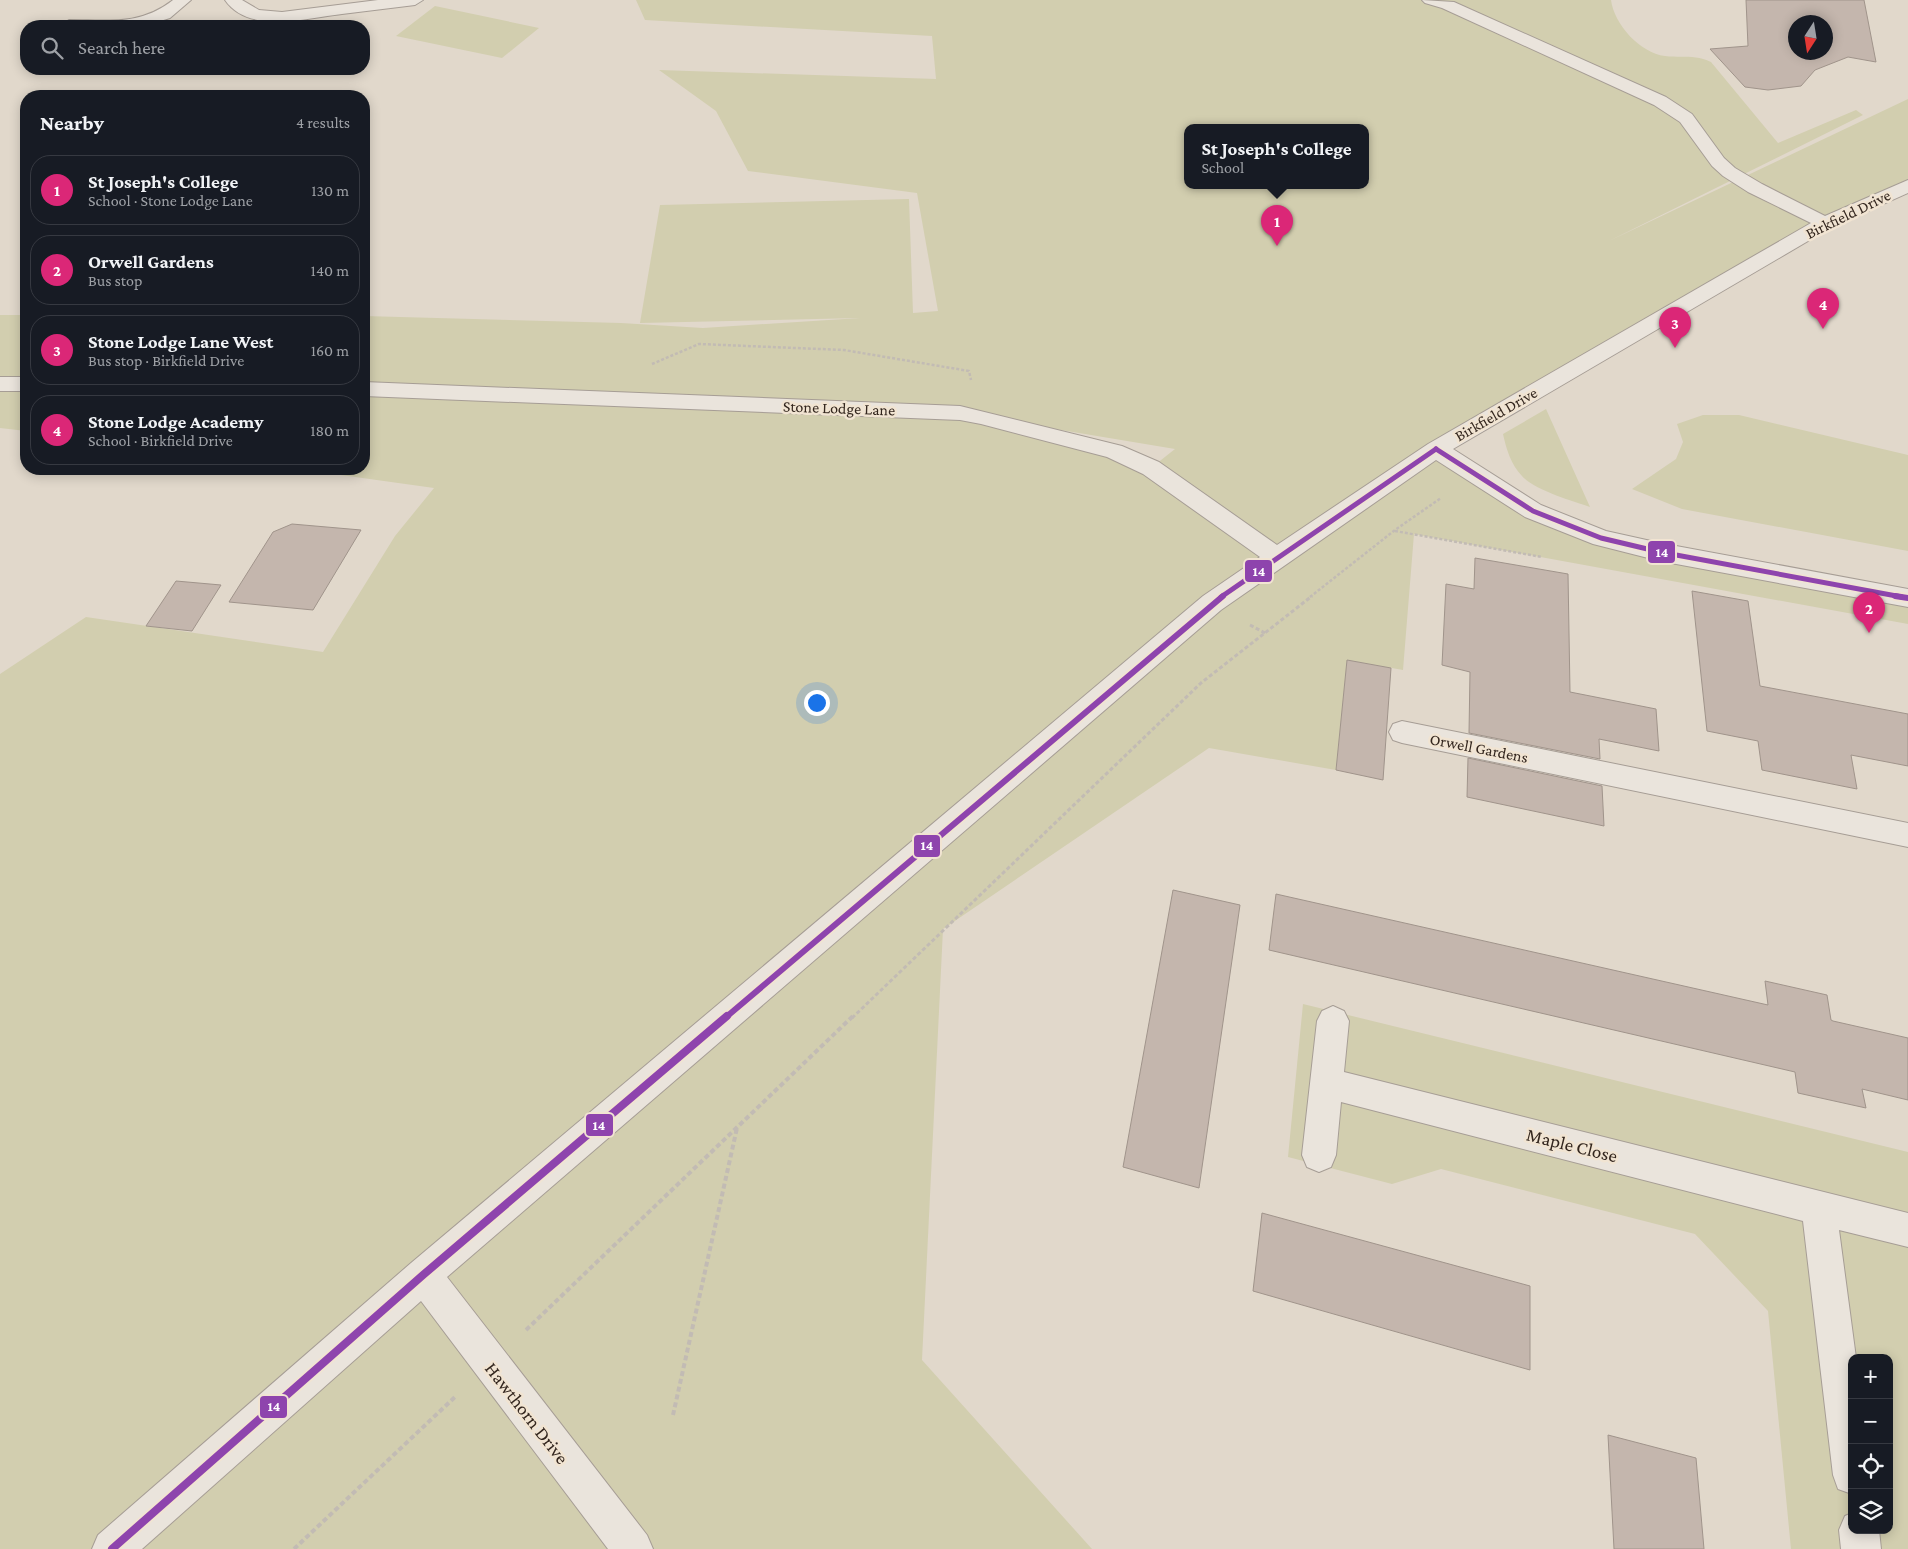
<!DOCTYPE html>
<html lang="en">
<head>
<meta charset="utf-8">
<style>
  body { margin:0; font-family:"Crimson Pro",serif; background:#20242c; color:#f1f3f6 }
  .controls { position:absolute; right:15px; bottom:15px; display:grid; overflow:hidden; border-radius:10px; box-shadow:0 2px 12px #0003 }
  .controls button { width:45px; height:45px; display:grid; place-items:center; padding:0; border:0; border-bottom:1px solid #363941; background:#171b24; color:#f1f3f6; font:25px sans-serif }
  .compass { position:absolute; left:1788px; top:15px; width:45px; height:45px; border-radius:50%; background:#171b24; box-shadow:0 2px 12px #0003; rotate:192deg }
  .you { position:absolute; left:816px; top:702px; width:18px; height:18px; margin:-12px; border:4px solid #fff; border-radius:50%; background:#1a73e8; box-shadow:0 0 0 8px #1a73e833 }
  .badge { display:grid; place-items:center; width:32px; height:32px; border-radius:50%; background:#db2777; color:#fff; font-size:16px; font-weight:700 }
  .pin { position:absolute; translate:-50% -41px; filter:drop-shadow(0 1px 2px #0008) }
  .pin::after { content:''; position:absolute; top:26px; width:18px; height:15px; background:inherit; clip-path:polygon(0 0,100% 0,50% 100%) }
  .popup { position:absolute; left:1184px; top:124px; width:185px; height:65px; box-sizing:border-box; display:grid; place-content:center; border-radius:10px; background:#171b24; filter:drop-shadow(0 1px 4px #0005); font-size:16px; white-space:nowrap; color:#9ea1a6 }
  .popup b { font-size:19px; color:#f1f3f6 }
  .popup::after { content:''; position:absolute; left:50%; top:100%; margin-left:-10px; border:10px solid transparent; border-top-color:#171b24 }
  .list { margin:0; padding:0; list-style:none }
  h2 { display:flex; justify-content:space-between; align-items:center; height:65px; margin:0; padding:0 20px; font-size:21px }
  h2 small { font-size:16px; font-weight:400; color:#9ea1a6 }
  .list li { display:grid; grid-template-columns:32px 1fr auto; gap:15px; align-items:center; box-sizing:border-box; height:70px; margin:0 10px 10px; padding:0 10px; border:1px solid #363941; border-radius:20px }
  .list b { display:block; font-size:19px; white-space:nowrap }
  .list p { margin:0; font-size:16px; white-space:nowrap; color:#9ea1a6 }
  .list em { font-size:16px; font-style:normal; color:#9ea1a6 }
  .icon { flex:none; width:28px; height:28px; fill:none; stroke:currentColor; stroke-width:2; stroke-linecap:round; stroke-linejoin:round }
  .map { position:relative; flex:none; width:1908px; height:1549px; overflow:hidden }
  .search { position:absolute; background:#171b24; box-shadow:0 2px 12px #0003; left:20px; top:20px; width:350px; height:55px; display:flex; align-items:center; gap:12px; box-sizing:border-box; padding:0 18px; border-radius:20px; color:#9ea1a6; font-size:19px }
  .panel { position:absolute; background:#171b24; box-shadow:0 2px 12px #0003; left:20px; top:90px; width:350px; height:385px; border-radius:20px }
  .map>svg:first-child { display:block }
  .green { fill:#d2ceaf; fill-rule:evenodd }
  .building { fill:#c4b6ad; stroke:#a0948b; fill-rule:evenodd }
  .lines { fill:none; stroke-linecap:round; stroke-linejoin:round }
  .minor-casing { stroke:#a69d95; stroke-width:2 }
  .path-far2 { stroke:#c2bbb4; stroke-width:2.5; stroke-dasharray:3 2; stroke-linecap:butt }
  .path-far1 { stroke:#c2bbb4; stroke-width:3; stroke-dasharray:4 2.5; stroke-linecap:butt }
  .path { stroke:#c2bbb4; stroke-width:4; stroke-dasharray:5 3; stroke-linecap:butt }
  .minor { fill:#eae4dc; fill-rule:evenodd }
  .bus-1-far2-casing { stroke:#f1e4d2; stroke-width:8 }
  .bus-1-far1-casing { stroke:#f1e4d2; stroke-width:10 }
  .bus-1-casing { stroke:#f1e4d2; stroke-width:12 }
  .bus-1-far2 { stroke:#8e44ad; stroke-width:5 }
  .bus-1-far1 { stroke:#8e44ad; stroke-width:6 }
  .bus-1 { stroke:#8e44ad; stroke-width:8 }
  .labels { text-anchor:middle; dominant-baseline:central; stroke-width:5; stroke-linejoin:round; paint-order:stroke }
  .street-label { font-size:16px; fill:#33261e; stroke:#f1e4d2 }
  .near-street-label { font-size:19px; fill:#33261e; stroke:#f1e4d2 }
  .line-badge { stroke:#f1e4d2; stroke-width:2 }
  .badge-label { font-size:14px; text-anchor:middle; font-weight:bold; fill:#fff }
</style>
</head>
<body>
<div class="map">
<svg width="1908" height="1549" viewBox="0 0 1908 1549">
  <rect width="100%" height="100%" fill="#e1d8cb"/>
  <g class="green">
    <path d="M 636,0 L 1611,0 C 1614,24 1640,53 1665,56 C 1682,58 1695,54 1711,62 L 1778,143 L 1856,110 L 1863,115 L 1609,241 L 1908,99 L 1908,186 L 1825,223 L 1436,449 L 1558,522 L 1908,598 L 1908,624 L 1414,534 L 1403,670 L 1347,660 L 1336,770 L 1209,748 L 943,929 L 922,1360 L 1092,1549 L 0,1549 L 0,674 L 86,617 L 323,652 L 395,536 L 434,488 L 298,469 L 364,469 L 364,316 L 621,323 L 703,328 L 860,318 L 640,323 L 660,205 L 909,199 L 913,313 L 938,311 L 917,193 L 748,171 L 716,111 L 659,70 L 936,79 L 932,36 L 645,20 ZM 1188,127 L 1366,127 L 1366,185 L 1188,185 ZM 989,418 L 1175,449 L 1151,468 Z"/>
    <path d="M 435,6 L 539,28 L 502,58 L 396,36 Z"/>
    <path d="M 0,315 L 26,315 L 26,431 L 0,428 Z"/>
    <path d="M 1546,409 L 1590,507 C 1572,501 1534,490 1522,476 C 1511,465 1506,448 1503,434 Z"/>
    <path d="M 1703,415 L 1739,415 L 1908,455 L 1908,551 L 1682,509 L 1632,489 L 1676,459 L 1683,442 L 1677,424 Z"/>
    <path d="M 1303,1004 L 1908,1152 L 1908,1549 L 1791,1549 L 1768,1311 L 1695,1234 L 1441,1169 L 1392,1184 L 1288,1157 ZM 1852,1358 L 1889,1358 L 1889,1530 L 1852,1530 Z"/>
  </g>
  <g class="building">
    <path d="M 1746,0 L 1864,0 L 1876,62 L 1848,57 L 1815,70 L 1801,86 L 1768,90 L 1745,87 L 1710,49 L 1748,46 ZM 1796,22 L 1826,22 L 1826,52 L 1796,52 Z"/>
    <path d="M 292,524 L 361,530 L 313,610 L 229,602 L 273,532 Z"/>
    <path d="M 1475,558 L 1568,574 L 1570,692 L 1656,709 L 1659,751 L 1599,739 L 1600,759 L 1469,733 L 1470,672 L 1442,665 L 1446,584 L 1474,589 Z"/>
    <path d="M 176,581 L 221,585 L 192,631 L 146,626 Z"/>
    <path d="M 1692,591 L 1748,601 L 1760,686 L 1908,714 L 1908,766 L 1851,755 L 1857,789 L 1762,770 L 1758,741 L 1707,731 Z"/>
    <path d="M 1347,660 L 1391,668 L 1383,780 L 1336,770 Z"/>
    <path d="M 1468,758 L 1602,786 L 1604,826 L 1467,797 Z"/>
    <path d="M 1173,890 L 1240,905 L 1199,1188 L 1123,1167 Z"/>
    <path d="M 1276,894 L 1768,1005 L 1765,981 L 1827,995 L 1831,1020 L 1833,1021 L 1908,1038 L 1908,1100 L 1862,1089 L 1866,1108 L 1798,1093 L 1795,1072 L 1269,950 Z"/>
    <path d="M 1262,1213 L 1530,1286 L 1530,1370 L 1253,1291 Z"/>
    <path d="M 1608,1435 L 1696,1458 L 1704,1549 L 1614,1549 Z"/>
  </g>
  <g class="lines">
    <defs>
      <g id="minor">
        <path d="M 173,0 L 191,0 L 170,18 L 144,26 L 61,25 L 69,20 C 109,20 140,26 173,0 Z"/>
        <path d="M 225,0 L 242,0 L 259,10 L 282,12 L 378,0 L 423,0 L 415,5 C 391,8 366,11 342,14 C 307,18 249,35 225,0 Z"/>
        <path d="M 1422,0 L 1454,2 L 1666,97 L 1692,114 L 1724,158 L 1735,168 L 1762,184 L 1825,216 L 1908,180 L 1908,193 L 1832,227 L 1453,449 L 1541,505 L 1606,531 L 1660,543 L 1908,589 L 1908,607 L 1660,561 L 1593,544 L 1525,517 L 1436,460 L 1221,610 L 447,1277 L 647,1535 L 653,1549 L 608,1549 L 421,1301 L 142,1549 L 92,1549 L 98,1535 L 411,1263 L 1203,596 L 1260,557 L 1143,474 L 1107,457 L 981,424 L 960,420 L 364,396 L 364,382 L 960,406 L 1122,446 L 1159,462 L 1277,545 L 1428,444 L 1811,223 L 1748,192 L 1723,176 L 1712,166 L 1680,122 L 1654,105 L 1442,8 L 1425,3 Z"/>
        <rect x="0" y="377" width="26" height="14"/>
        <path d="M 1402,721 L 1908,823 L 1908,847 L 1402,743 L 1393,740 L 1389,732 L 1393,724 Z"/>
        <path d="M 1333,1006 L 1344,1011 L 1349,1021 L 1344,1072 L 1908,1213 L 1908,1247 L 1839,1230 L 1856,1358 L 1852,1358 L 1852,1494 L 1838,1489 L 1833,1475 L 1803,1221 L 1341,1102 L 1336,1155 L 1331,1167 L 1319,1172 L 1307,1167 L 1302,1155 L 1317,1021 L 1322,1011 Z"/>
        <path d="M 1852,1513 L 1852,1530 L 1879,1530 L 1881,1549 L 1841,1549 L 1839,1530 L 1845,1516 Z"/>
      </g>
    </defs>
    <use href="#minor" class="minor-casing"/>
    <g class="path-far2">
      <path d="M 652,364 L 699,344 L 844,350 L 969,371 L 971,380"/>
      <path d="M 1395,531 L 1542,557"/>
      <path d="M 1310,597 L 1395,530 L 1441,498"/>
    </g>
    <g class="path-far1">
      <path d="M 1250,625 L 1265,633"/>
      <path d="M 852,1018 L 1201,683 L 1312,596"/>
    </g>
    <g class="path">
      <path d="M 526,1330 L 853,1016"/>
      <path d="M 673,1415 L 737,1128"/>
      <path d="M 294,1549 L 456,1396"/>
    </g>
    <use href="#minor" class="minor"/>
    <defs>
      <g id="bus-1-far2">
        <path d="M 1436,449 L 1533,511 L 1601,538 L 1660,552 L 1902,597"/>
        <path d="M 1221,597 L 1436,449"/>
      </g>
      <g id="bus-1-far1">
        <path d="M 1895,596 L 1908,598"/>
        <path d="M 725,1018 L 1223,596"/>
      </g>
      <path id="bus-1" d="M 112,1549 L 423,1275 L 727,1016"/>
    </defs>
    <use href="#bus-1-far2" class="bus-1-far2-casing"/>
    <use href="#bus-1-far1" class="bus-1-far1-casing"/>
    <use href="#bus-1" class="bus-1-casing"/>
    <use href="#bus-1-far2" class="bus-1-far2"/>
    <use href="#bus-1-far1" class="bus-1-far1"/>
    <use href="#bus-1" class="bus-1"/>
  </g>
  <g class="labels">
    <g class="street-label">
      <text transform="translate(1848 214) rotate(-26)">Birkfield Drive</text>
      <text transform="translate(839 408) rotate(2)">Stone Lodge Lane</text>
      <text transform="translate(1496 414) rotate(-30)">Birkfield Drive</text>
      <text transform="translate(1479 748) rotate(11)">Orwell Gardens</text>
    </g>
    <g class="near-street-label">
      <text transform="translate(1572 1145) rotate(14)">Maple Close</text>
      <text transform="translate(527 1413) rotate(52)">Hawthorn Drive</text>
    </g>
  </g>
  <g class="line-badge">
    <rect x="1647" y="540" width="29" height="24" rx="5" fill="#8e44ad"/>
    <rect x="1244" y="559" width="29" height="24" rx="5" fill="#8e44ad"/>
    <rect x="913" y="834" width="28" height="24" rx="5" fill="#8e44ad"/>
    <rect x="585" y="1113" width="29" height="24" rx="5" fill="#8e44ad"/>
    <rect x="259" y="1395" width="29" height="24" rx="5" fill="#8e44ad"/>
  </g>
  <g class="badge-label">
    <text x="1662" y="557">14</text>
    <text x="1259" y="576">14</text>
    <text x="927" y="850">14</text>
    <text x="599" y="1130">14</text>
    <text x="274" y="1411">14</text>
  </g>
</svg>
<div class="controls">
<button>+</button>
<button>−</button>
<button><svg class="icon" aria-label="locate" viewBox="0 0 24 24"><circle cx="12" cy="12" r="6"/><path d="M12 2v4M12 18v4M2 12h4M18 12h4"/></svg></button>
<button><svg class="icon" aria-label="layers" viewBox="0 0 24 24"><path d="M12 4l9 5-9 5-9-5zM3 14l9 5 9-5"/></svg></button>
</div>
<svg class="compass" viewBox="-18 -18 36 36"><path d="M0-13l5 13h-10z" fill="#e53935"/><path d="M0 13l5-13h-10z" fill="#9ea1a6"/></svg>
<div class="you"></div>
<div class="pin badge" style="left:1277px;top:246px">1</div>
<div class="popup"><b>St Joseph's College</b>School</div>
<div class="pin badge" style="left:1869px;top:633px">2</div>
<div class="pin badge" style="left:1675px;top:348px">3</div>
<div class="pin badge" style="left:1823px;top:329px">4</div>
<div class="search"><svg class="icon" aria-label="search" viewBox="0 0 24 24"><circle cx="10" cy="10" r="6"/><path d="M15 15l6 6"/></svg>Search here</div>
<section class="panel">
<h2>Nearby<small>4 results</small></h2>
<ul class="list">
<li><span class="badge">1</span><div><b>St Joseph's College</b><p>School · Stone Lodge Lane</p></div><em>130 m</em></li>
<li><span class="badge">2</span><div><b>Orwell Gardens</b><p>Bus stop</p></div><em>140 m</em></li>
<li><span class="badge">3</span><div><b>Stone Lodge Lane West</b><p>Bus stop · Birkfield Drive</p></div><em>160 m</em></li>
<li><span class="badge">4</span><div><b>Stone Lodge Academy</b><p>School · Birkfield Drive</p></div><em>180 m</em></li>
</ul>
</section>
</div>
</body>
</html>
